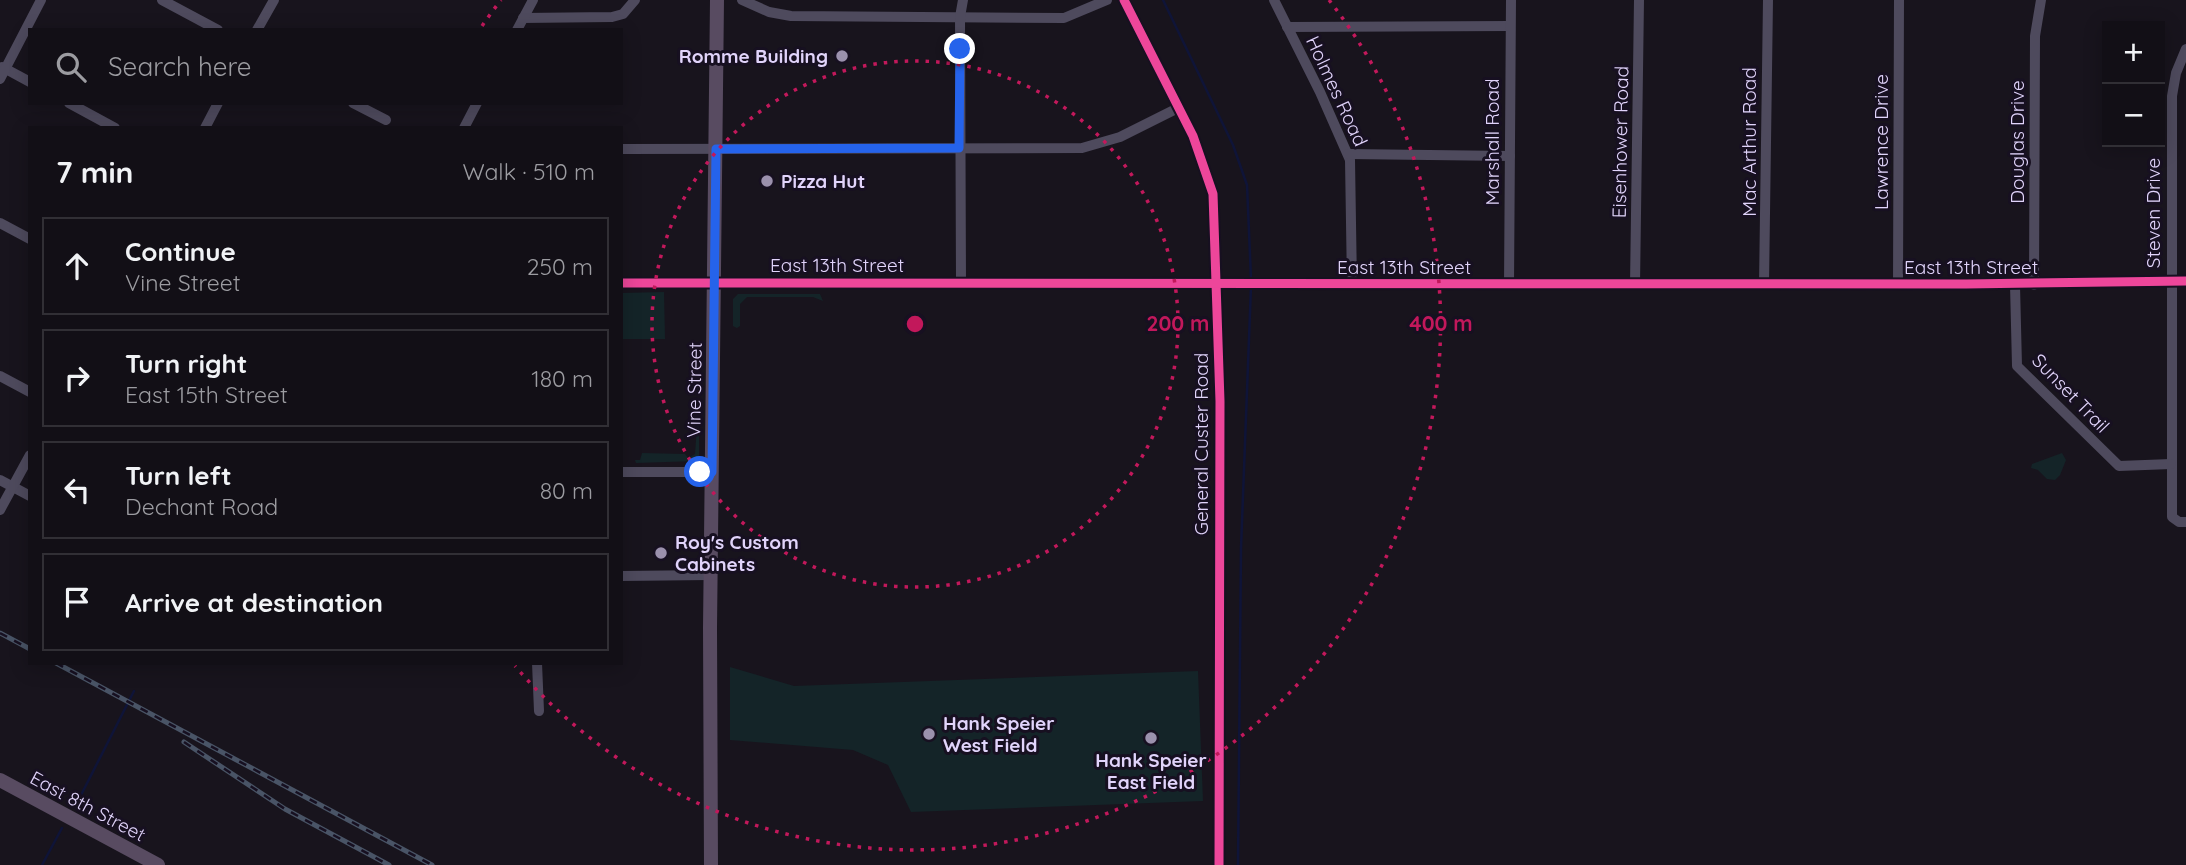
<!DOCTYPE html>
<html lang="en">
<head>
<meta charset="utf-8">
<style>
  body { margin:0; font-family:Quicksand,sans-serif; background:#1b181f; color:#f1f3f6 }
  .controls { position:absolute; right:21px; top:21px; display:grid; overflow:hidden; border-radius:0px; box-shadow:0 4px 18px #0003 }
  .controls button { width:63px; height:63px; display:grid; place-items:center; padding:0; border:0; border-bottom:2px solid #312f35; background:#120f16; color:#f1f3f6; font:35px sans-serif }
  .stop { position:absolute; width:21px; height:21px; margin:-16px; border:5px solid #2563eb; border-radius:50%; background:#fff }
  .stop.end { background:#2563eb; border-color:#fff; box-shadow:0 2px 7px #0008 }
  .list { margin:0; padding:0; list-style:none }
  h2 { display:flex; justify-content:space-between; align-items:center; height:91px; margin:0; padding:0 28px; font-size:30px }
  h2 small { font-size:23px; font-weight:400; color:#9c9ca1 }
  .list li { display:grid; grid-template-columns:46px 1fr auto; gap:21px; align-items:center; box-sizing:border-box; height:98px; margin:0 14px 14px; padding:0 14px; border:2px solid #312f35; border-radius:0px }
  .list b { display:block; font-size:26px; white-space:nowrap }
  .list p { margin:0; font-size:23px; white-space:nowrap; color:#9c9ca1 }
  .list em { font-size:23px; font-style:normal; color:#9c9ca1 }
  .icon { flex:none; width:38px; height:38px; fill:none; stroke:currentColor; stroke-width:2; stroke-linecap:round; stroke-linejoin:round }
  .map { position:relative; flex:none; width:2186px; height:865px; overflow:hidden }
  .search { position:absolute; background:#120f16; box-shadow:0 4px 18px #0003; left:28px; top:28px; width:595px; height:77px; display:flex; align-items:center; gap:18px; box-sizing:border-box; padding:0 24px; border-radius:0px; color:#9c9ca1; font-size:26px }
  .panel { position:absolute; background:#120f16; box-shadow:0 4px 18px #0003; left:28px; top:126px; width:595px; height:539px; border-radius:0px }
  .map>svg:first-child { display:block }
  .green { fill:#142428 }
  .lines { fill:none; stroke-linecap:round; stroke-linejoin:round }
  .stream { stroke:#0f1438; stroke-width:2.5 }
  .minor { stroke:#4e4a5d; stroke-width:10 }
  .major { stroke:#584b61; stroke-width:14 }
  .rail-casing { stroke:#495466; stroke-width:5 }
  .rail { stroke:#171021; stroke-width:2.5; stroke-dasharray:8; stroke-linecap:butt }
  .cycleway-casing { stroke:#171021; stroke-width:13 }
  .cycleway { stroke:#ed469a; stroke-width:9 }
  .route { stroke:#2563eb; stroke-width:9 }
  .ring { fill:none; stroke:#c2185b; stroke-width:3.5; stroke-dasharray:3.5 7 }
  .poi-dot { fill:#9b91ad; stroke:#171021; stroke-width:2.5 }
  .labels { text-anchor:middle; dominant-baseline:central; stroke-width:6; stroke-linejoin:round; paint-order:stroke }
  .poi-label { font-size:19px; font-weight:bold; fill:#e1d4fb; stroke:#171021; text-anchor:start }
  .street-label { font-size:19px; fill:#e1d4fb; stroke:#171021 }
  .centre { fill:#c2185b; stroke:#171021; stroke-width:3.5 }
  .ring-label { font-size:21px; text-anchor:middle; font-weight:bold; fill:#c2185b; stroke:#171021; stroke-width:6; stroke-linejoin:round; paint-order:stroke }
</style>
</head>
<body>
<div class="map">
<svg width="2186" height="865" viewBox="0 0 2186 865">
  <rect width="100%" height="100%" fill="#18141d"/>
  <g class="green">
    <path d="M 664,292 L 665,339 L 621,339 L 621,293 Z"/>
    <path d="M 738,294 L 820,294 L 823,301 L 813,297 L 747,297 L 740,304 L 740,326 L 737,328 L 733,326 L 733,299 Z"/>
    <path d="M 697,426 L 699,427 L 699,457 L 697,461 L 636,463 L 635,460 L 640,460 L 642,453 L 685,454 L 688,458 L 695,454 Z"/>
    <path d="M 2062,453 L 2066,460 L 2060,475 L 2055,480 L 2047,479 L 2038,470 L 2031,468 L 2032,464 Z"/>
    <path d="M 730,667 L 794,686 L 1198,671 L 1203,801 L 911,812 L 888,765 L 853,750 L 730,740 Z"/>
  </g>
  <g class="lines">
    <g class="stream">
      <path d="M 1163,0 L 1233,145 L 1247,185 L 1251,279"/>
      <path d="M 79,799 L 134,691"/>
      <path d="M 42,865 L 62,828"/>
      <path d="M 1238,865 L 1241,548 L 1251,286"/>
    </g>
    <g class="minor">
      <path d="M 162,0 L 218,30"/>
      <path d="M 742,0 L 769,12 L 791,16 L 1064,18 L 1107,0"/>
      <path d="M 1124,0 L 1193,136 L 1213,194 L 1220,401 L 1219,865"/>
      <path d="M 1274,0 L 1320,92 L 1350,160 L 1352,285"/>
      <path d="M 523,18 L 612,17 L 623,14 L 635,0"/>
      <path d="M 1287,27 L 1510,26"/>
      <path d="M 257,30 L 274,0"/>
      <path d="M 517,30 L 533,0"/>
      <path d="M 2186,49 L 2176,73 L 2172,96 L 2172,517 L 2179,522 L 2186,522"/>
      <path d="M 2,67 L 30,82"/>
      <path d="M 0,79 L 41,0"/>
      <path d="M 69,103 L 115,128"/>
      <path d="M 353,103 L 386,120"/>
      <path d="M 205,128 L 218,103"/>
      <path d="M 464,128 L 477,103"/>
      <path d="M 621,149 L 1082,148 L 1120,137 L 1178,108"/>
      <path d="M 1348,154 L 1510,156"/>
      <path d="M 0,223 L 30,239"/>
      <path d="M 961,282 L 960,17 L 963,0"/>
      <path d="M 621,283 C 1069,281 1517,284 1966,284 L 2186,281"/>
      <path d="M 1898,284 L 1899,0"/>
      <path d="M 1509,285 L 1511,0"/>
      <path d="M 1635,285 L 1639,0"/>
      <path d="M 1764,285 L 1768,0"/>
      <path d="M 2015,285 L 2017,366 L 2119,466 L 2171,464"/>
      <path d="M 2034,285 L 2035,36 L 2041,0"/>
      <path d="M 0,376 L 30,392"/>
      <path d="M 621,472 L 712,472"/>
      <path d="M 0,480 L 30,496"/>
      <path d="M 0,510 L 30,455"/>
      <path d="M 621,576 L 710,575"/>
      <path d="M 537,663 L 539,711"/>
    </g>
    <g class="major">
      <path d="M 0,780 L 158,865"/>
      <path d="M 711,865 L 710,628 L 717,0"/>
    </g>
    <defs>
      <g id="rail">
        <path d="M 0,633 L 30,649"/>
        <path d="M 56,663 L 432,865"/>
        <path d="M 184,742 L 285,809 L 389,865"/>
      </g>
    </defs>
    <use href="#rail" class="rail-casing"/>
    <use href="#rail" class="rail"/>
    <defs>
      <g id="cycleway">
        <path d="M 1124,0 L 1193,136 L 1213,194 L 1220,401 L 1219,865"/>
        <path d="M 621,283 C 1069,281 1517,284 1966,284 L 2186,281"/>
      </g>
    </defs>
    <use href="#cycleway" class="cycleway-casing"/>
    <use href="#cycleway" class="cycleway"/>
  </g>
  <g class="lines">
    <path class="route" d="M 700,472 L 712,472 L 716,149 L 959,148 L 960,49"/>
  </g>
  <g class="ring">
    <circle cx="915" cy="324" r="263"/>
    <path d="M482 26A526 526 0 0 1 501 0M1329 0A526 526 0 0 1 515 666"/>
  </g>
  <g class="poi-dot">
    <circle cx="842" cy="56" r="7"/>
    <circle cx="767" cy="181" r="7"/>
    <circle cx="661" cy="553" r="7"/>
    <circle cx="929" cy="734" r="7"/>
    <circle cx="1151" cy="738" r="7"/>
  </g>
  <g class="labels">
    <g class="poi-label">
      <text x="828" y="56" text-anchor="end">Romme Building</text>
      <text x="781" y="181">Pizza Hut</text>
      <text x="675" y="542">Roy's Custom<tspan x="675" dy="22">Cabinets</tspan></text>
      <text x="943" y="723">Hank Speier<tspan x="943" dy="22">West Field</tspan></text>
      <text x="1151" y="760" text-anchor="middle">Hank Speier<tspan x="1151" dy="22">East Field</tspan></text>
    </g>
    <g class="street-label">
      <text transform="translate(1337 91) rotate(65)">Holmes Road</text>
      <text transform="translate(1492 142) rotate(-90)">Marshall Road</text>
      <text transform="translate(1620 142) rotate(-89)">Eisenhower Road</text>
      <text transform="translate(1749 142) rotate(-90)">Mac Arthur Road</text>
      <text transform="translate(1881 142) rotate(-90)">Lawrence Drive</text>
      <text transform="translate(2017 142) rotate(-90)">Douglas Drive</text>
      <text transform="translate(2153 213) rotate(-90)">Steven Drive</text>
      <text x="837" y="265">East 13th Street</text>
      <text x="1404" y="267">East 13th Street</text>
      <text x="1971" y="267">East 13th Street</text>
      <text transform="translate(694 390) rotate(-89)">Vine Street</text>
      <text transform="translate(2071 393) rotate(46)">Sunset Trail</text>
      <text transform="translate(1201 444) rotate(-90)">General Custer Road</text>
      <text transform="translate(88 806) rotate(28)">East 8th Street</text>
    </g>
  </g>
  <circle cx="915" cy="324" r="10" class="centre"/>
  <g class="ring-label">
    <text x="1178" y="331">200 m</text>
    <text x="1441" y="331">400 m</text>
  </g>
</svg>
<div class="controls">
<button>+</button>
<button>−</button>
</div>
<div class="stop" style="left:700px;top:472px"></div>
<div class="stop end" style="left:960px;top:49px"></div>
<div class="search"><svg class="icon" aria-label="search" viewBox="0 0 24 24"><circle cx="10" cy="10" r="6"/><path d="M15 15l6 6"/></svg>Search here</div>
<section class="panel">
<h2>7 min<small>Walk · 510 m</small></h2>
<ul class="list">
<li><svg class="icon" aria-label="ahead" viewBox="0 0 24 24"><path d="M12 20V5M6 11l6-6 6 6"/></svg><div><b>Continue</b><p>Vine Street</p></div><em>250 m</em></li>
<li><svg class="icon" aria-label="right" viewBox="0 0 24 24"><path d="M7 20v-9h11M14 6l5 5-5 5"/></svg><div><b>Turn right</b><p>East 15th Street</p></div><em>180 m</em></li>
<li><svg class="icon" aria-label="left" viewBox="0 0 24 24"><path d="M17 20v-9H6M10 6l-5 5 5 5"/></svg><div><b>Turn left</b><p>Dechant Road</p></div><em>80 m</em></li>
<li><svg class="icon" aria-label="arrive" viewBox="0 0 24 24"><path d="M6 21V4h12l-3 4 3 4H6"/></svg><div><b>Arrive at destination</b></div></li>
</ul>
</section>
</div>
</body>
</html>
